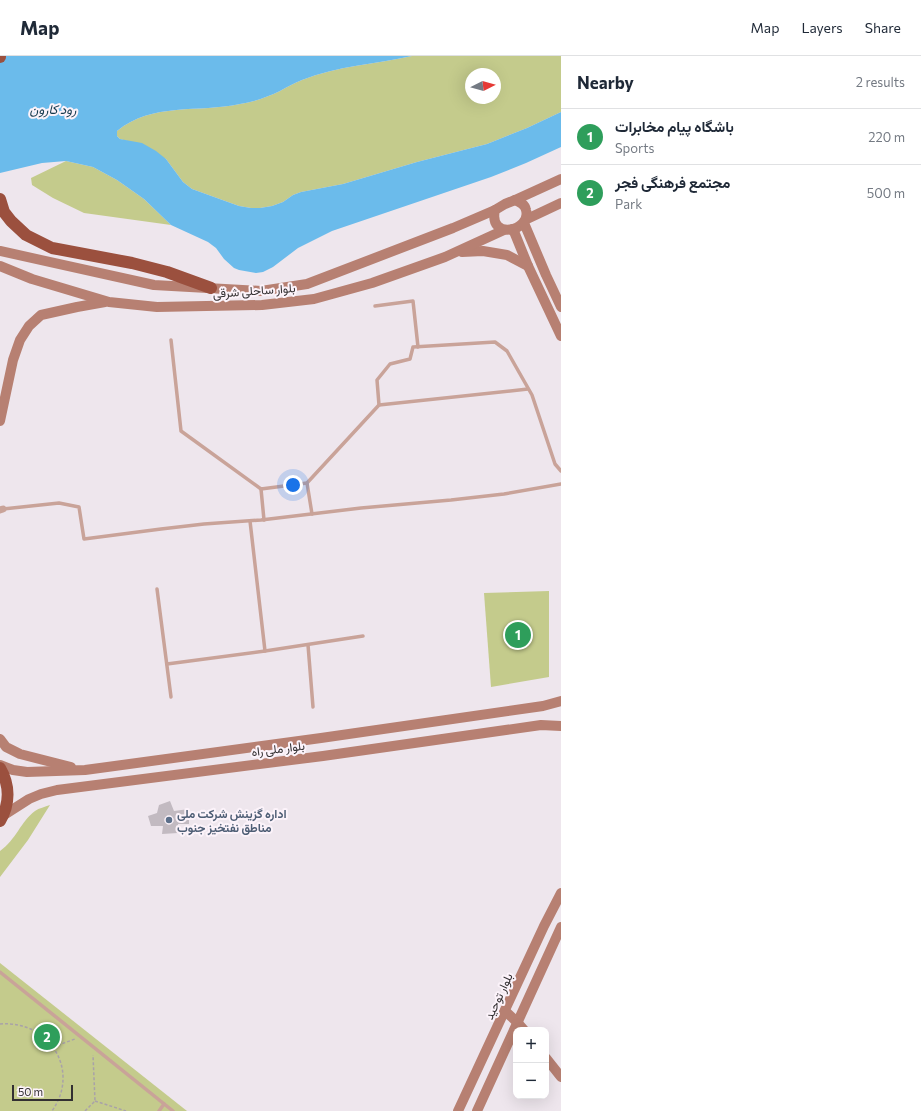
<!DOCTYPE html>
<html lang="en">
<head>
<meta charset="utf-8">
<style>
  body { margin:0; font-family:Commissioner,Vazirmatn,sans-serif; background:#f2f2f3; color:#1f2937 }
  .controls { position:absolute; right:12px; bottom:12px; display:grid; overflow:hidden; border-radius:8px; box-shadow:0 4px 16px #0002 }
  .controls button { width:36px; height:36px; display:grid; place-items:center; padding:0; border:0; border-bottom:1px solid #e0e1e3; background:#fff; color:#1f2937; font:20px sans-serif }
  .compass { position:absolute; left:465px; top:12px; width:36px; height:36px; border-radius:50%; background:#fff; box-shadow:0 4px 16px #0002; rotate:84deg }
  .scale { position:absolute; left:12px; bottom:10px; width:61px; box-sizing:border-box; padding-left:4px; border:2px solid #333032; border-top:0; font-size:11px; line-height:14px; white-space:nowrap; color:#333032; -webkit-text-stroke:3px #fcf3fa; paint-order:stroke }
  .you { position:absolute; left:293px; top:429px; width:14px; height:14px; margin:-10px; border:3px solid #fff; border-radius:50%; background:#1a73e8; box-shadow:0 0 0 6px #1a73e833 }
  .badge { display:grid; place-items:center; width:26px; height:26px; border-radius:50%; background:#b45309; color:#fff; font-size:13px; font-weight:700 }
  .pin { position:absolute; translate:-50% -50%; border:2px solid #fff; box-shadow:0 1px 4px #0006 }
  .list { margin:0; padding:0; list-style:none }
  h2 { display:flex; justify-content:space-between; align-items:center; height:52px; margin:0; padding:0 16px; font-size:17px }
  h2 small { font-size:13px; font-weight:400; color:#747a83 }
  .list li { display:grid; grid-template-columns:26px 1fr auto; gap:12px; align-items:center; box-sizing:border-box; height:56px; padding:0 16px; border-top:1px solid #e0e1e3 }
  .list b { display:block; font-size:15px; white-space:nowrap }
  .list p { margin:0; font-size:13px; white-space:nowrap; color:#747a83 }
  .list em { font-size:13px; font-style:normal; color:#747a83 }
  .map { position:relative; flex:none; width:561px; height:1055px; overflow:hidden }
  header { display:flex; align-items:center; gap:24px; box-sizing:border-box; height:56px; padding:0 20px; background:#fff; border-bottom:1px solid #e0e1e3 }
  header strong { font-size:19px }
  nav { display:flex; gap:22px; margin-inline-start:auto; font-size:14px }
  main { display:flex }
  aside { flex:1; background:#fff }
  .map>svg:first-child { display:block }
  .green { fill:#c4cb8c; fill-rule:evenodd }
  .water { fill:#6bbbeb }
  .building { fill:#c2bac1 }
  .lines { fill:none; stroke-linecap:round; stroke-linejoin:round }
  .path { stroke:#a9a2a8; stroke-width:1.5; stroke-dasharray:3 2; stroke-linecap:butt }
  .lane { stroke:#c9a399; stroke-width:3.5 }
  .street { stroke:#c9a399; stroke-width:7 }
  .secondary { stroke:#b78072; stroke-width:10 }
  .highway { stroke:#9b503e; stroke-width:12 }
  .service-dot { fill:#5c6f8a; stroke:#fcf3fa; stroke-width:1.5 }
  .labels { text-anchor:middle; dominant-baseline:central; stroke-width:4; stroke-linejoin:round; paint-order:stroke }
  .street-label { font-size:12px; fill:#333032; stroke:#fcf3fa }
  .service-label { font-size:12px; font-weight:bold; fill:#4e5e75; stroke:#fcf3fa; text-anchor:start }
  .water-label { font-size:13px; font-style:italic; fill:#163a4e; stroke:#fcf3fa }
</style>
</head>
<body>
<header>
<strong>Map</strong>
<nav><a>Map</a><a>Layers</a><a>Share</a></nav>
</header>
<main>
<div class="map">
<svg width="561" height="1055" viewBox="0 0 561 1055">
  <rect width="100%" height="100%" fill="#eee6ed"/>
  <g class="green">
    <path d="M 412,0 L 561,0 L 561,56 L 527,72 L 487,88 L 417,106 L 343,128 L 301,136 L 293,139 L 283,146 L 272,150 L 260,152 L 251,152 L 239,150 L 192,133 L 183,126 L 166,103 L 127,85 L 120,83 L 117,80 L 117,75 C 152,46 199,57 240,48 C 254,46 267,41 280,35 C 287,31 294,27 302,24 C 337,10 376,8 412,0 ZM 471,18 L 495,18 L 495,42 L 471,42 Z"/>
    <path d="M 66,105 L 93,111 L 117,124 L 144,143 L 171,169 L 84,157 L 53,142 L 32,129 L 31,122 Z"/>
    <path d="M 549,535 L 549,621 L 491,631 L 484,537 Z"/>
    <path d="M 50,749 L 28,784 L 0,821 L 0,795 C 16,784 21,765 35,755 C 39,752 45,751 50,749 Z"/>
    <path d="M 0,907 L 187,1055 L 0,1055 Z"/>
  </g>
  <path class="water" d="M 0,0 L 412,0 C 376,8 337,10 302,24 C 294,27 287,31 280,35 C 267,41 254,46 240,48 C 199,57 152,46 117,75 L 117,80 L 120,83 L 142,87 L 156,95 L 166,103 L 183,126 L 192,133 L 239,150 L 251,152 L 260,152 L 272,150 L 283,146 L 293,139 L 301,136 L 343,128 L 417,106 L 487,88 L 527,72 L 561,56 L 561,91 L 526,107 L 491,121 L 332,175 L 298,192 L 273,211 L 263,216 L 256,217 L 239,214 L 234,212 L 224,203 L 216,192 L 208,186 L 171,169 L 144,143 L 117,124 L 93,111 L 66,105 L 42,107 L 0,117 Z"/>
  <path class="building" d="M 170,745 L 174,755 L 189,753 L 189,768 L 178,768 L 178,777 L 162,778 L 163,770 L 151,770 L 148,760 L 157,757 L 159,749 Z"/>
  <g class="lines">
    <g class="path">
      <path d="M 0,968 C 49,964 81,1014 52,1055"/>
      <path d="M 53,991 L 75,983"/>
      <path d="M 95,1045 L 126,1055"/>
      <path d="M 85,1055 L 95,1045 L 93,999"/>
    </g>
    <g class="lane">
      <path d="M 375,250 L 413,245 L 418,291"/>
      <path d="M 171,284 L 181,375 L 261,433 L 307,427 L 379,349 L 528,333"/>
      <path d="M 379,349 L 377,324 L 390,308 L 410,303 L 413,291 L 495,286 L 507,295 L 532,339 L 555,408 L 561,415"/>
      <path d="M 307,427 L 312,458"/>
      <path d="M 261,433 L 264,464"/>
      <path d="M 3,453 L 59,447 L 79,451 L 84,483 L 161,473 L 204,468 L 261,464 L 361,452 L 451,444 L 504,438 L 561,428"/>
      <path d="M 250,465 L 265,595"/>
      <path d="M 157,533 L 171,641"/>
      <path d="M 308,589 L 313,651"/>
      <path d="M 167,608 L 265,595 L 363,580"/>
      <path d="M 0,916 L 173,1055"/>
      <path d="M 159,1055 L 164,1048"/>
    </g>
    <path class="street" d="M 0,454 L 3,453"/>
    <g class="secondary">
      <path d="M 515,144 C 520,146 525,148 526,154 C 532,175 488,185 495,154 L 505,148 Z"/>
      <path d="M 515,144 L 561,123"/>
      <path d="M 527,163 L 561,147"/>
      <path d="M 524,167 L 546,219 L 561,251"/>
      <path d="M 513,173 L 528,210 L 561,280"/>
      <path d="M 0,195 L 154,229 L 261,235 L 307,228 L 453,172 L 495,154"/>
      <path d="M 462,196 L 483,195 L 507,199 L 528,210"/>
      <path d="M 0,210 L 32,223 L 109,246 L 157,251 L 262,249 L 314,243 L 372,227 L 445,201 L 504,174"/>
      <path d="M 0,365 L 13,304 L 20,284 L 29,270 L 41,259 L 77,251 L 105,246"/>
      <path d="M 0,683 L 6,691 L 20,698 L 71,711"/>
      <path d="M 0,709 L 13,714 L 27,716 L 85,714 L 321,682 L 543,650 L 561,645"/>
      <path d="M 4,759 L 29,743 L 41,738 L 57,734 L 323,700 L 541,669 L 561,670"/>
      <path d="M 505,955 L 517,966 L 524,974"/>
      <path d="M 546,1002 L 561,1021"/>
      <path d="M 458,1055 L 544,870 L 561,837"/>
      <path d="M 477,1055 L 561,871"/>
    </g>
    <g class="highway">
      <path d="M 0,1 L 0,0"/>
      <path d="M 0,143 L 4,156 L 11,165 L 26,179 L 52,192 L 132,207 L 167,216 L 211,232"/>
      <path d="M 0,712 C 10,729 10,748 0,765"/>
    </g>
  </g>
  <circle class="service-dot" cx="169" cy="764" r="4"/>
  <g class="labels">
    <g class="street-label">
      <text transform="translate(254 234) rotate(-4)">بلوار ساحلی شرقی</text>
      <text transform="translate(278 692) rotate(-7)">بلوار ملی راه</text>
      <text transform="translate(498 940) rotate(-65)">بلوار توحید</text>
    </g>
    <g class="service-label">
      <text x="177" y="757">اداره گزینش شرکت ملی<tspan x="177" dy="14">مناطق نفتخیز جنوب</tspan></text>
    </g>
    <g class="water-label">
      <text x="53" y="53">رود کارون</text>
    </g>
  </g>
</svg>
<div class="controls">
<button>+</button>
<button>−</button>
</div>
<svg class="compass" viewBox="-18 -18 36 36"><path d="M0-13l5 13h-10z" fill="#e53935"/><path d="M0 13l5-13h-10z" fill="#747a83"/></svg>
<div class="scale">50 m</div>
<div class="you"></div>
<div class="pin badge" style="left:518px;top:579px;background:#2e9e5b">1</div>
<div class="pin badge" style="left:47px;top:981px;background:#2e9e5b">2</div>
</div>
<aside>
<h2>Nearby<small>2 results</small></h2>
<ul class="list">
<li><span class="badge" style="background:#2e9e5b">1</span><div><b>باشگاه پیام مخابرات</b><p>Sports</p></div><em>220 m</em></li>
<li><span class="badge" style="background:#2e9e5b">2</span><div><b>مجتمع فرهنگی فجر</b><p>Park</p></div><em>500 m</em></li>
</ul>
</aside>
</main>
</body>
</html>
